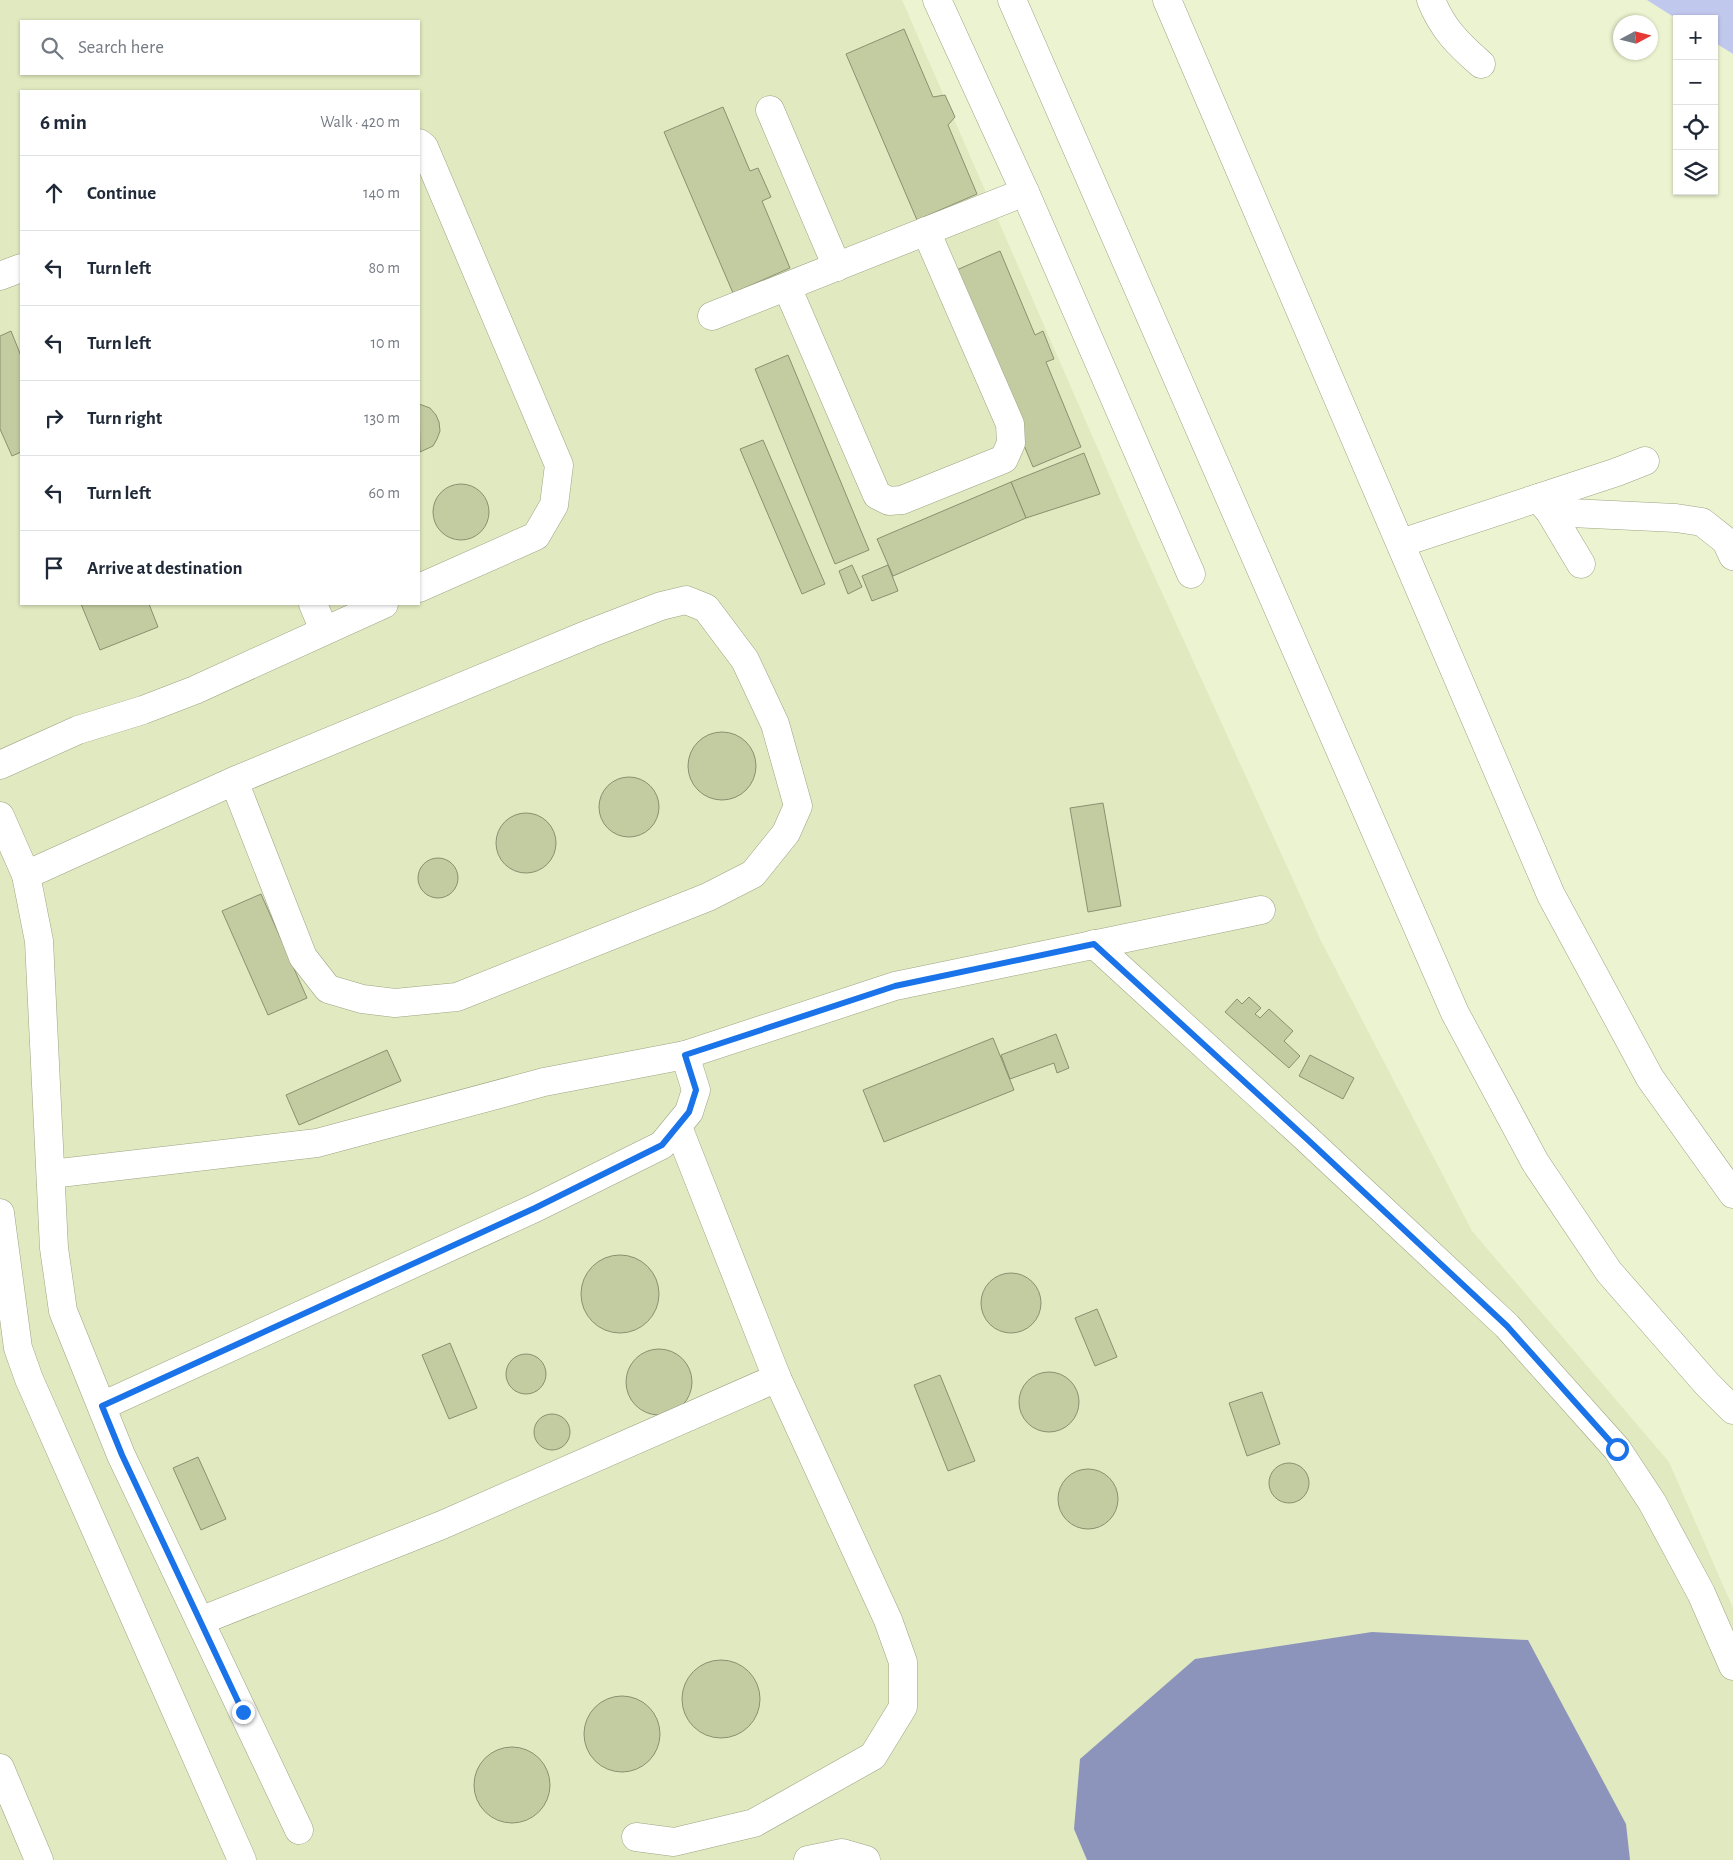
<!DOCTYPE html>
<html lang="en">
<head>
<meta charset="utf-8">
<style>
  body { margin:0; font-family:"Alegreya Sans",sans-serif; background:#f6f6f7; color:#1f2937 }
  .controls { position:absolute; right:15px; top:15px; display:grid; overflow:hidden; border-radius:0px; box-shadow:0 1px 4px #0004 }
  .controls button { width:45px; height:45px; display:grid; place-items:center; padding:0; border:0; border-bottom:1px solid #e0e1e3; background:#fff; color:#1f2937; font:25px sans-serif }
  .compass { position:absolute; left:1613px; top:15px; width:45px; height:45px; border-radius:50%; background:#fff; box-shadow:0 1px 4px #0004; rotate:83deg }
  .stop { position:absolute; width:15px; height:15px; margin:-11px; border:4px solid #1a73e8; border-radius:50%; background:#fff }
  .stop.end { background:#1a73e8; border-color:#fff; box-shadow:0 1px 5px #0008 }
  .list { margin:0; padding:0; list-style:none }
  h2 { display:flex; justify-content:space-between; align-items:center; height:65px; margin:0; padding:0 20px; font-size:21px }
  h2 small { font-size:16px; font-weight:400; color:#747a83 }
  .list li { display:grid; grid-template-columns:32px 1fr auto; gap:15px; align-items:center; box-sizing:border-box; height:75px; padding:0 20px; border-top:1px solid #e0e1e3 }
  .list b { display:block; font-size:19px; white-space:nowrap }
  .list em { font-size:16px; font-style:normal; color:#747a83 }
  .icon { flex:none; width:28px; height:28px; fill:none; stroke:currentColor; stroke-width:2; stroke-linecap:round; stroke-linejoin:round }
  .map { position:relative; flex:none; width:1733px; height:1860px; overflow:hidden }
  .search { position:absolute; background:#fff; box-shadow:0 1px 4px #0004; left:20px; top:20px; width:400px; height:55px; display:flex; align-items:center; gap:12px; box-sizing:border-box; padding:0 18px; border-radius:0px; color:#747a83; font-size:19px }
  .panel { position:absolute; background:#fff; box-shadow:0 1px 4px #0004; left:20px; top:90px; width:400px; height:515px; border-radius:0px }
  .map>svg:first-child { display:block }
  .built { fill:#e0e9bf; fill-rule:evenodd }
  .green { fill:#c1c8ed }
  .water { fill:#8c94bc }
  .building { fill:#c3cca0; stroke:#8a9071 }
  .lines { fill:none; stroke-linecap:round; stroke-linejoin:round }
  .minor-casing { stroke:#9da483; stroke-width:29 }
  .major-casing { stroke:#9da483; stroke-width:29 }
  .minor { stroke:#fff; stroke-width:28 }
  .major { stroke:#fff; stroke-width:28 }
  .route { stroke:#1a73e8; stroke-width:6 }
</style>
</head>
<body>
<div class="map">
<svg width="1733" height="1860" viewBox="0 0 1733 1860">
  <rect width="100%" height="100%" fill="#ebf3d0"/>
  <path class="built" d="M 0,0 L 902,0 L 1132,527 L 1321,941 L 1472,1231 L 1669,1462 L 1733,1608 L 1733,1860 L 0,1860 ZM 21,21 L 419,21 L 419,74 L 21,74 ZM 21,91 L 419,91 L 419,604 L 21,604 Z"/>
  <path class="green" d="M 1647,0 L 1733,0 L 1733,54 L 1714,42 L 1714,19 L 1677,19 Z"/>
  <path class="water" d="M 1372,1632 L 1528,1640 L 1626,1824 L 1630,1860 L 1087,1860 L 1074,1829 L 1080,1759 L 1195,1659 Z"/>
  <g class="building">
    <path d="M 904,29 L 933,97 L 945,95 L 955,117 L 948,125 L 977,194 L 917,220 L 846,54 Z"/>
    <path d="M 723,107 L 750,171 L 758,168 L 771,197 L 762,201 L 790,268 L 733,293 L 664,132 Z"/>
    <path d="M 1000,251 L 1035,335 L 1043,331 L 1054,359 L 1046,362 L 1081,447 L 1033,467 L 952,272 Z"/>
    <path d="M 11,331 L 21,356 L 21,452 L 12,456 L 0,429 L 0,336 Z"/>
    <path d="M 788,355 L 869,550 L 835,564 L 755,369 Z"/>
    <path d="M 419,404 L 430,408 L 436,415 L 439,422 L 440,431 L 437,439 L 433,446 L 420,452 Z"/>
    <path d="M 763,440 L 825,584 L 802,594 L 740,449 Z"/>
    <path d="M 1084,453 L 1100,494 L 1026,518 L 1011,482 Z"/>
    <path d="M 1011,482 L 1026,518 L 893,576 L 877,539 Z"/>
    <circle cx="461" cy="512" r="28"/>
    <path d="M 852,565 L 862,587 L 848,594 L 839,571 Z"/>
    <path d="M 888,565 L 898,591 L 872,601 L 862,576 Z"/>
    <path d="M 81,604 L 149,604 L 158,627 L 100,650 Z"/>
    <circle cx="722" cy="766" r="34"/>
    <circle cx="629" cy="807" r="30"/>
    <path d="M 1103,803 L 1121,906 L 1088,912 L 1070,808 Z"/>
    <circle cx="526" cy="843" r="30"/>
    <circle cx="438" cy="878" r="20"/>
    <path d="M 261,894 L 307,998 L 268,1015 L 222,911 Z"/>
    <path d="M 1249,997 L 1261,1008 L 1255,1014 L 1260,1018 L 1269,1009 L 1293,1031 L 1284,1041 L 1300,1056 L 1289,1068 L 1225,1012 L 1237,999 L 1242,1004 Z"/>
    <path d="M 1056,1034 L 1069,1068 L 1057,1073 L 1054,1063 L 1010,1079 L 1001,1055 Z"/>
    <path d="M 993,1038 L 1014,1090 L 884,1142 L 863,1090 Z"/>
    <path d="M 387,1050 L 401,1081 L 299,1125 L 286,1095 Z"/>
    <path d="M 1310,1055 L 1354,1078 L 1343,1099 L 1299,1076 Z"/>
    <circle cx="620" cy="1294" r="39"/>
    <circle cx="1011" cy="1303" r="30"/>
    <path d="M 1097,1309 L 1117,1357 L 1095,1366 L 1075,1318 Z"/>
    <path d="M 450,1343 L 477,1408 L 449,1419 L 422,1355 Z"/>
    <circle cx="659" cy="1382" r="33"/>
    <circle cx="526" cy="1374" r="20"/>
    <circle cx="1049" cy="1402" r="30"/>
    <path d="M 940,1375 L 975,1461 L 948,1471 L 914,1385 Z"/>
    <path d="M 1262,1392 L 1280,1444 L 1247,1456 L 1229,1403 Z"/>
    <circle cx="552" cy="1432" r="18"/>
    <path d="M 198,1457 L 226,1519 L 201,1530 L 173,1468 Z"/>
    <circle cx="1289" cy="1483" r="20"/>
    <circle cx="1088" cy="1499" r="30"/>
    <circle cx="721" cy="1699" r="39"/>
    <circle cx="622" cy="1734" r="38"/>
    <circle cx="512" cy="1785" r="38"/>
  </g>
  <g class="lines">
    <defs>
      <g id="minor">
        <path d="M 937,0 L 1025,192 L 1191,574"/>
        <path d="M 1431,0 C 1442,28 1458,44 1481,64"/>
        <path d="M 770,110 L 837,267"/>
        <path d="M 419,143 L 424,147 L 559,465 L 554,505 L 536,536 L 419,588"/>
        <path d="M 0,276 L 21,268"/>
        <path d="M 787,287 L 877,495 L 889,501 L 902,500 L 1004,459 L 1011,443 L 1010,424 L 926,231"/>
        <path d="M 712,316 L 1025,192"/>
        <path d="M 1538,498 L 1617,472 L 1645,461"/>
        <path d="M 1550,512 L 1676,518 L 1702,522 L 1726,541 L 1733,556"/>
        <path d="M 1401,543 L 1538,498 L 1550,512 L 1581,564"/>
        <path d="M 313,604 L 324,630"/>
        <path d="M 0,765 L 78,730 L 143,710 L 195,690 L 384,604"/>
        <path d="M 0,816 L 26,875 L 39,941 L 54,1248 L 63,1311 L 121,1455 L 299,1830"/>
        <path d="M 26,875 L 234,781 L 591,633 L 661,606 L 686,600 L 706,608 L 745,660 L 775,724 L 798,806 L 786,833 L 753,874 L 708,897 L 457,997 L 395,1003 L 362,999 L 328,989 L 303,957 L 234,781"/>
        <path d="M 1094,944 L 1307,1139 L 1507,1326 L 1617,1449 L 1652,1502 L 1701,1593 L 1733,1666"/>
        <path d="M 51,1174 L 317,1143 L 544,1082 L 685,1055 L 895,986 L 1261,910"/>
        <path d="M 0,1213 L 18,1348 L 29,1379 L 242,1860"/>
        <path d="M 102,1406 L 535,1208 L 662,1145 L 689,1112 L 696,1090 L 685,1055"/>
        <path d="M 200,1621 L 442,1525 L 777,1378"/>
        <path d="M 0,1768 L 39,1860"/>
        <path d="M 636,1837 L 674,1842 L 754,1823 L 873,1756 L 903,1707 L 903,1662 L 888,1620 L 777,1378 L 678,1127"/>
        <path d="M 808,1860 L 842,1853 L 866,1860"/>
      </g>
      <g id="major">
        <path d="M 1012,0 L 1455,1013 L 1535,1162 L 1609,1272 L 1707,1384 L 1733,1410"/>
        <path d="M 1167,0 L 1551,895 L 1650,1078 L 1733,1194"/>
      </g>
    </defs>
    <use href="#minor" class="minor-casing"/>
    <use href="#major" class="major-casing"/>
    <use href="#minor" class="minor"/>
    <use href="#major" class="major"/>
  </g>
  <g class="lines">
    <path class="route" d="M 243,1712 L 122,1455 L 102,1406 L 535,1208 L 662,1145 L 689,1112 L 696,1090 L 685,1055 L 895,986 L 1094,944 L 1307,1139 L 1507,1326 L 1617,1449"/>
  </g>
</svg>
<div class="controls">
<button>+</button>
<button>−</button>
<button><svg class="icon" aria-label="locate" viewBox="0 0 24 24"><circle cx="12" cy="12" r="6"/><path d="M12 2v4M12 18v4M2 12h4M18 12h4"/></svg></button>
<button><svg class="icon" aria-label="layers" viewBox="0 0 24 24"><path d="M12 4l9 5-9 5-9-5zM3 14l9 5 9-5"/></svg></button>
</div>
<svg class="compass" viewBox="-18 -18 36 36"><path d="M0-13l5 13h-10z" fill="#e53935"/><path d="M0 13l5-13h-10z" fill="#747a83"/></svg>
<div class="stop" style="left:1617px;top:1449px"></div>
<div class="stop end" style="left:243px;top:1712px"></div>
<div class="search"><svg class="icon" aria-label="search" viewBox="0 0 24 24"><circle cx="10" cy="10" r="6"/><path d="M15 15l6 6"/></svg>Search here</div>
<section class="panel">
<h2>6 min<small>Walk · 420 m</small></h2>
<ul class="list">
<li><svg class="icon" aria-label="ahead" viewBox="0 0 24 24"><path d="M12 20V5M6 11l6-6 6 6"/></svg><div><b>Continue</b></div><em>140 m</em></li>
<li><svg class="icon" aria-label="left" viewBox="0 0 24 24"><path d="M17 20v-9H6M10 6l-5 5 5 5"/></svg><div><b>Turn left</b></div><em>80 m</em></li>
<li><svg class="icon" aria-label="left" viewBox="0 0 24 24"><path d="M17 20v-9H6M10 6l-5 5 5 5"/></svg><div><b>Turn left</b></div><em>10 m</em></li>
<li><svg class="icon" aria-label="right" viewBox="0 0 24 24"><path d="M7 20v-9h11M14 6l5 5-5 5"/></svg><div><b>Turn right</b></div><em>130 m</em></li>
<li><svg class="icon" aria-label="left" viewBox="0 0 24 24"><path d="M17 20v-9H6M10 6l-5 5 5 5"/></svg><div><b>Turn left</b></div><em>60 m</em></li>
<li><svg class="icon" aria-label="arrive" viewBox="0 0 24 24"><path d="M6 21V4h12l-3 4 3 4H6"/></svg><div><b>Arrive at destination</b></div></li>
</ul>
</section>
</div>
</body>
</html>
